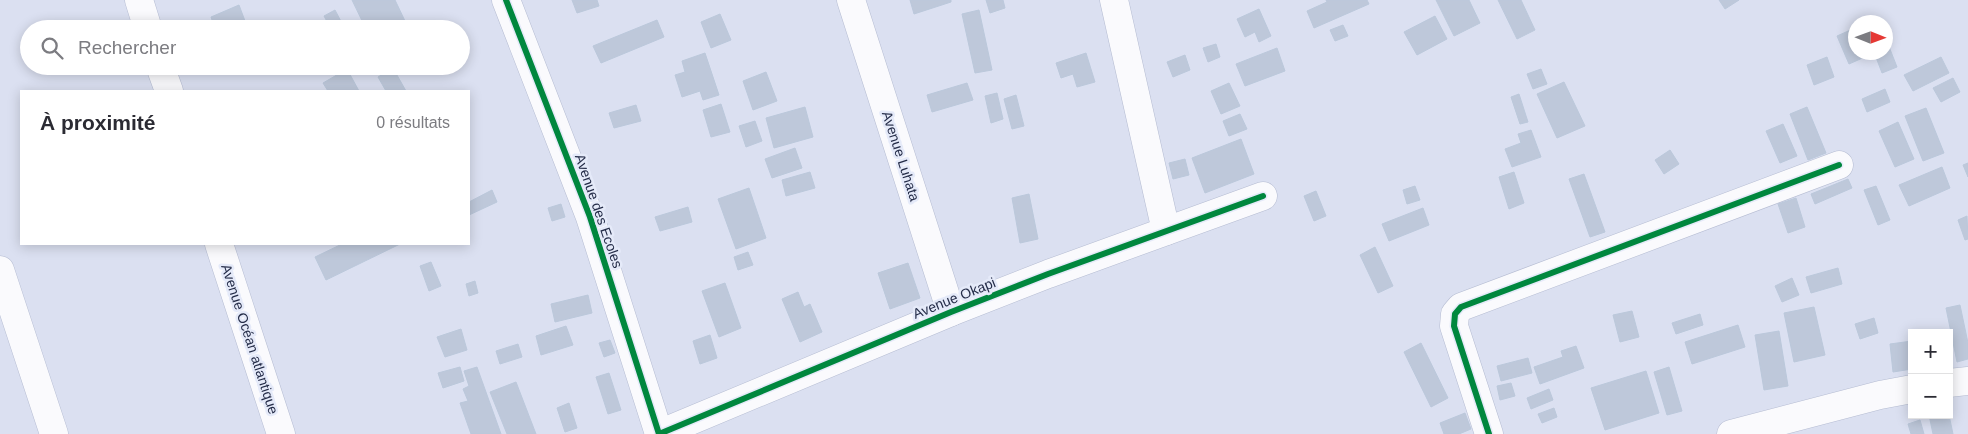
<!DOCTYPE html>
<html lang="fr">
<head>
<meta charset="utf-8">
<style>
  body { margin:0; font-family:Helvetica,sans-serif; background:#f2f2f3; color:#2b2b33 }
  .controls { position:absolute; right:15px; bottom:15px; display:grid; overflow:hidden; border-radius:0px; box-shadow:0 2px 12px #0003 }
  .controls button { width:45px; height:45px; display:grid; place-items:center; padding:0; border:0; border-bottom:1px solid #e1e1e2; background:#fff; color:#2b2b33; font:25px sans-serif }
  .compass { position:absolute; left:1848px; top:15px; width:45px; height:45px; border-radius:50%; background:#fff; box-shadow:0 2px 12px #0003; rotate:91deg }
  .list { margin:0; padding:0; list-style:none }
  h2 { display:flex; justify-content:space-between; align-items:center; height:65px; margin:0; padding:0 20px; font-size:21px }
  h2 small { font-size:16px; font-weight:400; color:#7c7c81 }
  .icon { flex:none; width:28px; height:28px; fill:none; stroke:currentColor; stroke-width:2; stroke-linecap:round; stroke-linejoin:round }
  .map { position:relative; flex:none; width:1968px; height:434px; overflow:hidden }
  .search { position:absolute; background:#fff; box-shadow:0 2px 12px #0003; left:20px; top:20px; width:450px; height:55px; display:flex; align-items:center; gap:12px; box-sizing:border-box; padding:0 18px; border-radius:28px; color:#7c7c81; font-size:19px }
  .panel { position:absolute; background:#fff; box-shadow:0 2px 12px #0003; left:20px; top:90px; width:450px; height:155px; border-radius:0px }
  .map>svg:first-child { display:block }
  .building { fill:#bec8da; stroke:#bbc8db }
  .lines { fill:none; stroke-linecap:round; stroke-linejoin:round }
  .minor-casing { stroke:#b5bcd2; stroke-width:29 }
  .minor { stroke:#fafafd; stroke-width:28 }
  .cycleway-casing { stroke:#e5eaf9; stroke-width:9 }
  .cycleway { stroke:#00873e; stroke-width:6 }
  .labels { text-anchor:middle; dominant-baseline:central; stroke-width:5; stroke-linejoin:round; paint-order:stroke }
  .street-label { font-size:14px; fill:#242c48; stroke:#e5eaf9 }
</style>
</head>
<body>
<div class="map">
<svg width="1968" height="434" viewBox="0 0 1968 434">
  <rect width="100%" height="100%" fill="#dbe0f1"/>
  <g class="building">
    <path d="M 352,0 L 395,0 L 405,21 L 390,29 L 366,29 Z"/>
    <path d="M 572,0 L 597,0 L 599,6 L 577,13 Z"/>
    <path d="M 910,0 L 951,0 L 951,2 L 914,14 Z"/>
    <path d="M 986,0 L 1003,0 L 1005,8 L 990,13 Z"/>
    <path d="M 1326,0 L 1367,0 L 1369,4 L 1314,28 L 1307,11 L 1327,2 Z"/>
    <path d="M 1436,0 L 1469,0 L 1480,23 L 1454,36 Z"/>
    <path d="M 1498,0 L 1521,0 L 1535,30 L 1517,39 Z"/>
    <path d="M 1719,0 L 1739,0 L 1725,9 Z"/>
    <path d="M 239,5 L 245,21 L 227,29 L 215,29 L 211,17 Z"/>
    <path d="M 1259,9 L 1271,36 L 1259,42 L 1255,32 L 1245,37 L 1237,19 Z"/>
    <path d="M 335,10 L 345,29 L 331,29 L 324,16 Z"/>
    <path d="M 979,10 L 992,70 L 975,73 L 962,14 Z"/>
    <path d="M 720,14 L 731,40 L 711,48 L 701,22 Z"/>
    <path d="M 1435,16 L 1447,39 L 1417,55 L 1404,32 Z"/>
    <path d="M 657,20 L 664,37 L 601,63 L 593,46 Z"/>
    <path d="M 1343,25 L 1348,36 L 1335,41 L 1330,30 Z"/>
    <path d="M 1855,28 L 1856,52 L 1866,52 L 1867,56 L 1849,64 L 1837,36 Z"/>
    <path d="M 1886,39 L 1897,67 L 1882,73 L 1874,52 L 1886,52 Z"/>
    <path d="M 1216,44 L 1220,57 L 1208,62 L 1203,48 Z"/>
    <path d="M 1277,48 L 1285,71 L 1245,86 L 1236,64 Z"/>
    <path d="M 705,53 L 719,95 L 703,100 L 700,91 L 682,97 L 675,75 L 685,72 L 682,61 Z"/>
    <path d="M 1086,53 L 1095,82 L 1077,87 L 1073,74 L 1061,78 L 1056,63 Z"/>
    <path d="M 1185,55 L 1190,70 L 1173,77 L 1167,62 Z"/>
    <path d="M 1827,57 L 1834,77 L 1814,85 L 1807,65 Z"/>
    <path d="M 1941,57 L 1949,73 L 1913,91 L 1904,75 Z"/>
    <path d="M 393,68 L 406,91 L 386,91 L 378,77 Z"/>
    <path d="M 347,69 L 359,91 L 328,91 L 323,83 Z"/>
    <path d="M 1541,69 L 1547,84 L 1533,89 L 1527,74 Z"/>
    <path d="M 766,72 L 777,101 L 753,110 L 743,81 Z"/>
    <path d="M 1953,78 L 1960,92 L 1941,102 L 1933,88 Z"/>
    <path d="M 1564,82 L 1585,126 L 1557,138 L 1537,94 Z"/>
    <path d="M 967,83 L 973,100 L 932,112 L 927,95 Z"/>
    <path d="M 1229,83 L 1240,106 L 1221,114 L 1211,91 Z"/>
    <path d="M 1885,89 L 1890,102 L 1867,112 L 1862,99 Z"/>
    <path d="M 997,93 L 1003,119 L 991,123 L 985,96 Z"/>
    <path d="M 1519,94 L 1528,122 L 1520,124 L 1511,97 Z"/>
    <path d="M 1016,95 L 1024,126 L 1012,129 L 1004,99 Z"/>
    <path d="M 721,104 L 730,132 L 711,137 L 703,110 Z"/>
    <path d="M 636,105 L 641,121 L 614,128 L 609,113 Z"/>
    <path d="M 805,107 L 813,137 L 774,148 L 766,118 Z"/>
    <path d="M 1807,107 L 1826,153 L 1808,160 L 1790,114 Z"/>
    <path d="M 1926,108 L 1944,153 L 1923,161 L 1905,116 Z"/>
    <path d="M 1240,114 L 1247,129 L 1229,136 L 1223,121 Z"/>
    <path d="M 755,121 L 762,141 L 746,147 L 739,126 Z"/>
    <path d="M 1898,122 L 1914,159 L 1895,167 L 1879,131 Z"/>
    <path d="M 1783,124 L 1797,156 L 1780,163 L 1766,131 Z"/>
    <path d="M 1531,130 L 1541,157 L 1512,167 L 1505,149 L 1521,143 L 1518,134 Z"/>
    <path d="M 1241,139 L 1254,174 L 1205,193 L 1192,158 Z"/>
    <path d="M 795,148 L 802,168 L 772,178 L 765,159 Z"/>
    <path d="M 1670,150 L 1679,164 L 1664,174 L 1655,160 Z"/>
    <path d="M 1185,159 L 1189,175 L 1173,179 L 1169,163 Z"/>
    <path d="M 1968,163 L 1968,177 L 1963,165 Z"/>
    <path d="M 1942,167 L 1950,188 L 1909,206 L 1899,185 Z"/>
    <path d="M 810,172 L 815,188 L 786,196 L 782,180 Z"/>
    <path d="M 1514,172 L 1524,203 L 1509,209 L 1499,177 Z"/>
    <path d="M 1584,174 L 1605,232 L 1590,237 L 1569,179 Z"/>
    <path d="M 1848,179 L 1852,188 L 1815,204 L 1811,194 Z"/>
    <path d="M 1415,186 L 1420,200 L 1407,204 L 1403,190 Z"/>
    <path d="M 1876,186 L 1890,220 L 1878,225 L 1864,190 Z"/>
    <path d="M 749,188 L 766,238 L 736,249 L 718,199 Z"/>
    <path d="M 492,190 L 497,202 L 469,215 L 469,202 Z"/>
    <path d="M 1316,191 L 1326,216 L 1314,221 L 1304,196 Z"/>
    <path d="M 1029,194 L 1038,239 L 1020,243 L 1012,198 Z"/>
    <path d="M 1796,198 L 1805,227 L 1788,233 L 1778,204 Z"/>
    <path d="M 561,204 L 565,217 L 552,221 L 548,208 Z"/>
    <path d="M 688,207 L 692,222 L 660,231 L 655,217 Z"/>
    <path d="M 1423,208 L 1429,225 L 1389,241 L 1382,224 Z"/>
    <path d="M 1967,216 L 1968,239 L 1965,240 L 1958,220 Z"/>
    <path d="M 342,244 L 400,244 L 326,280 L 315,257 Z"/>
    <path d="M 1375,247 L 1393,286 L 1378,293 L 1360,255 Z"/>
    <path d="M 748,252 L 753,265 L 738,270 L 734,257 Z"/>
    <path d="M 431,262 L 441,286 L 429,291 L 420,266 Z"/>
    <path d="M 908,263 L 920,298 L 890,309 L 878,273 Z"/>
    <path d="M 1838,268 L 1842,284 L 1811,293 L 1806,277 Z"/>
    <path d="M 1792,278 L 1799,295 L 1782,302 L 1775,286 Z"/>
    <path d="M 475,281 L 478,293 L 469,296 L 466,284 Z"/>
    <path d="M 725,283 L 741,328 L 719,337 L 702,291 Z"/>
    <path d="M 798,292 L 804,307 L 810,304 L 822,332 L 800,342 L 782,299 Z"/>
    <path d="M 588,295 L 592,313 L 555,322 L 551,304 Z"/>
    <path d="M 1960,305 L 1968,343 L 1968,359 L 1957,362 L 1946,308 Z"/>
    <path d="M 1814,307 L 1825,355 L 1794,362 L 1784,313 Z"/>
    <path d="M 1632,311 L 1639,337 L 1620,342 L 1613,315 Z"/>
    <path d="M 1700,314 L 1703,325 L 1676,334 L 1672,323 Z"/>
    <path d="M 1874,318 L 1878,333 L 1860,339 L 1855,324 Z"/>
    <path d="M 1738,325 L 1745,347 L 1692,364 L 1685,342 Z"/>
    <path d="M 566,326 L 573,345 L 541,355 L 536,336 Z"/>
    <path d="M 461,329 L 467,350 L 445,357 L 437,337 Z"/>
    <path d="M 1779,331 L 1788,386 L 1764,390 L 1755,335 Z"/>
    <path d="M 710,335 L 717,358 L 700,364 L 693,341 Z"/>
    <path d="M 610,340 L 615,353 L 604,357 L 599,343 Z"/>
    <path d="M 1912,341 L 1912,369 L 1893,372 L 1890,344 Z"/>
    <path d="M 1421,343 L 1448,398 L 1431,407 L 1404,352 Z"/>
    <path d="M 518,344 L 522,357 L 500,364 L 496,351 Z"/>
    <path d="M 1576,346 L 1584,368 L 1540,384 L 1534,367 L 1563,357 L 1561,351 Z"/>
    <path d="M 1528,358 L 1532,373 L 1501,381 L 1497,366 Z"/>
    <path d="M 460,367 L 464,381 L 443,388 L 438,373 Z"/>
    <path d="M 477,367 L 501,434 L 471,434 L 460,403 L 468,401 L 463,389 L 469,386 L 464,371 Z"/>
    <path d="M 1669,367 L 1682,411 L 1667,415 L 1654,372 Z"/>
    <path d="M 1646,371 L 1659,413 L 1605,430 L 1591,388 Z"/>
    <path d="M 609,373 L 621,410 L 608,414 L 596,377 Z"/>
    <path d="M 516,382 L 536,434 L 507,434 L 490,392 Z"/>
    <path d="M 1511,383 L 1515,396 L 1500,400 L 1497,386 Z"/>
    <path d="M 1549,389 L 1553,400 L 1531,409 L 1527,398 Z"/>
    <path d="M 569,403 L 577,428 L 565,432 L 557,408 Z"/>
    <path d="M 1554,408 L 1557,417 L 1542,423 L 1538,414 Z"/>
    <path d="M 1465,413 L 1471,429 L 1459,434 L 1444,434 L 1440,423 Z"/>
    <path d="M 1929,415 L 1949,415 L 1953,434 L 1933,434 Z"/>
    <path d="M 1920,420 L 1924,434 L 1911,434 L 1908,424 Z"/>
  </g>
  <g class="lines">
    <defs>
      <g id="minor">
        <path d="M 139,0 L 148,29"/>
        <path d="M 506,0 L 590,217 L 659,434"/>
        <path d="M 851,0 L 951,312"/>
        <path d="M 1114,0 L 1166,231"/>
        <path d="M 160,66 L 169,91"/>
        <path d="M 219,244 L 281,434"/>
        <path d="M 0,270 L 54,434"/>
        <path d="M 1949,383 L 1968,381"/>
        <path d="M 659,434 L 951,312 L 1048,274 L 1263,196"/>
        <path d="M 1489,434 L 1454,326 L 1455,314 L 1461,307 L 1839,165"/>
        <path d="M 1731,434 L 1880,395 L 1912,389"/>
      </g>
    </defs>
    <use href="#minor" class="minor-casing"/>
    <use href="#minor" class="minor"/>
    <defs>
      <g id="cycleway">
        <path d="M 506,0 L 590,217 L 659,434"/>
        <path d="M 659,434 L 951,312 L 1048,274 L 1263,196"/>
        <path d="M 1489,434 L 1454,326 L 1455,314 L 1461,307 L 1839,165"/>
      </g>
    </defs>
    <use href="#cycleway" class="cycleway-casing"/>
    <use href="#cycleway" class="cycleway"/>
  </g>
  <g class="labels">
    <g class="street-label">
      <text transform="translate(901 156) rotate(72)">Avenue Luhata</text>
      <text transform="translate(599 211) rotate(71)">Avenue des Ecoles</text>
      <text transform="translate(954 298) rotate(-22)">Avenue Okapi</text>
      <text transform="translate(250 339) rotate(72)">Avenue Océan atlantique</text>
    </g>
  </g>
</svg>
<div class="controls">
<button>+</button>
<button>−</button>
</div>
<svg class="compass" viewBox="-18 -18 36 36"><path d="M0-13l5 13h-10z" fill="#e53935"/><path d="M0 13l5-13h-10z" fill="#7c7c81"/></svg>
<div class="search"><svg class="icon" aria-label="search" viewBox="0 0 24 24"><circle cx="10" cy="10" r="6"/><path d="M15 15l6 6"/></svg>Rechercher</div>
<section class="panel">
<h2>À proximité<small>0 résultats</small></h2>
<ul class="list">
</ul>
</section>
</div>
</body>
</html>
